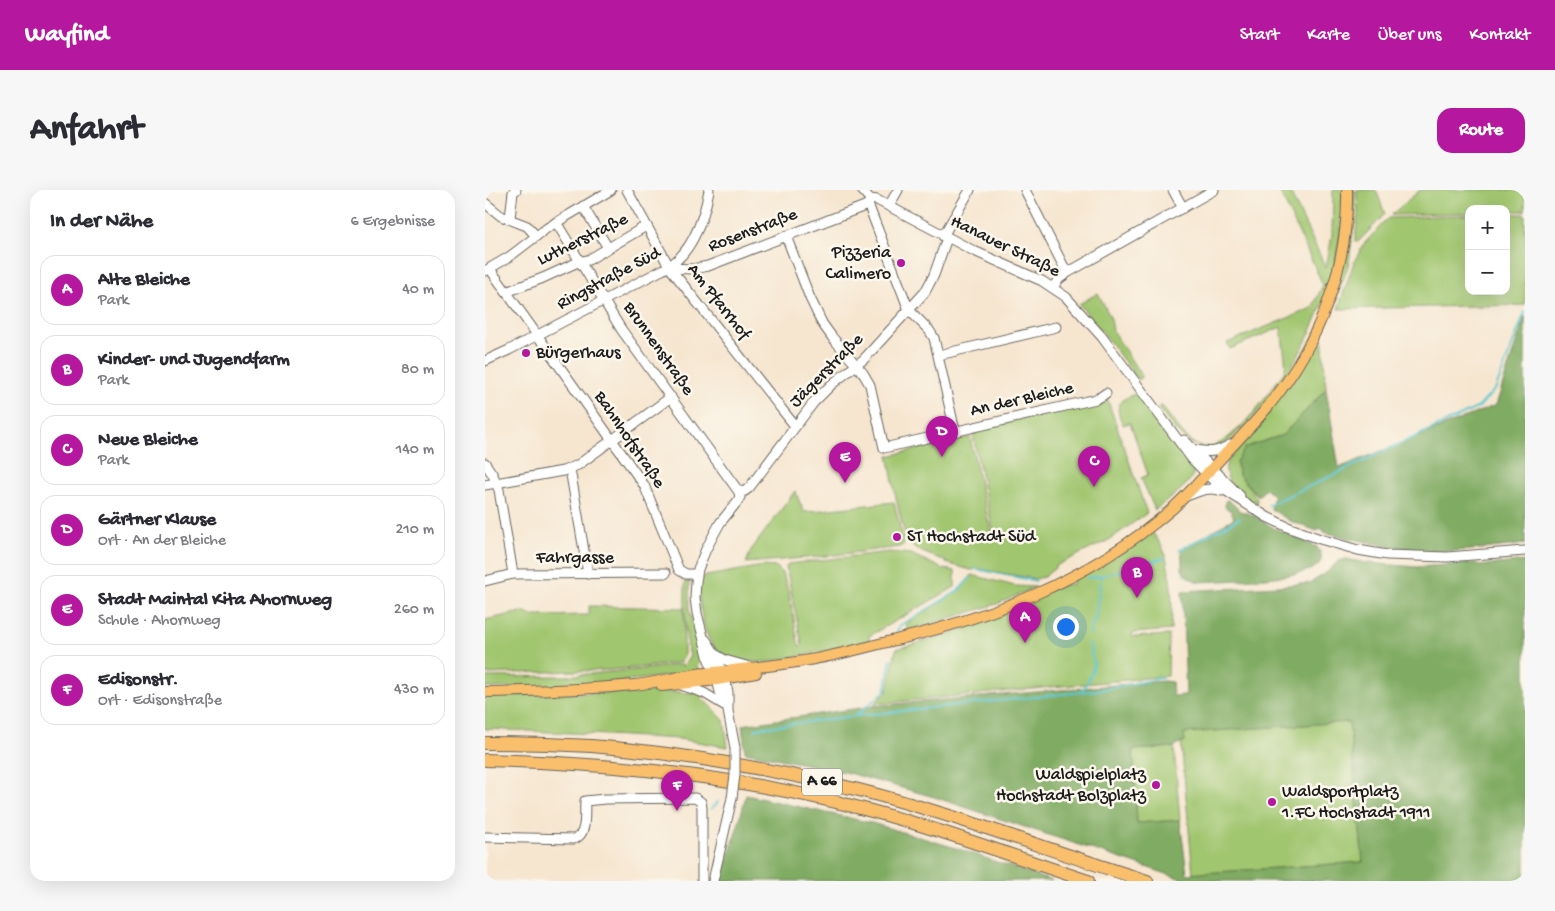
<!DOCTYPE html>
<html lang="de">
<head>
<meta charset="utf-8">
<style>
  body { margin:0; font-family:"Gochi Hand",sans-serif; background:#f7f7f7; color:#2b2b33 }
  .controls { position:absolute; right:15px; top:15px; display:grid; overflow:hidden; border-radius:10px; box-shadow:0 5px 20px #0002 }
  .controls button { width:45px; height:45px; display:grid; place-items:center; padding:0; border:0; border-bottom:1px solid #e1e1e2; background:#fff; color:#2b2b33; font:25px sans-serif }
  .you { position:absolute; left:580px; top:436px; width:18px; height:18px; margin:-12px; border:4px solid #fff; border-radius:50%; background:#1a73e8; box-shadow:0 0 0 8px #1a73e833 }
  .badge { display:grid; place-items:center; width:32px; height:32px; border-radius:50%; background:#b5179e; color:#fff; font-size:16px; font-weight:700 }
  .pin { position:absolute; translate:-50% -41px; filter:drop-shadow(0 1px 2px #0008) }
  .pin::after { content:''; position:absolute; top:26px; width:18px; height:15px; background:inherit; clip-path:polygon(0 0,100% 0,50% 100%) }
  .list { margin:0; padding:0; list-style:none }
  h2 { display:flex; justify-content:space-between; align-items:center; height:65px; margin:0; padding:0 20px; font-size:21px }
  h2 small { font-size:16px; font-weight:400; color:#7c7c81 }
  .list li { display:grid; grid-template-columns:32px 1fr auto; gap:15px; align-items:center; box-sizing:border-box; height:70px; margin:0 10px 10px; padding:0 10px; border:1px solid #e1e1e2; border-radius:15px }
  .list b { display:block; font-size:19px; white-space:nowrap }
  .list p { margin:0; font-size:16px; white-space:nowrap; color:#7c7c81 }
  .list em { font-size:16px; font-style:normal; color:#7c7c81 }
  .map { position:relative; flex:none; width:1040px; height:691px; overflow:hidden; border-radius:15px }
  header { display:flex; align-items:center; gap:30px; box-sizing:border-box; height:70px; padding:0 25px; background:#b5179e; color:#fff }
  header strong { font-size:24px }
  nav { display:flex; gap:28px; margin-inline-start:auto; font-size:18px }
  .intro { display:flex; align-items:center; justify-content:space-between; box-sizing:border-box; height:120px; padding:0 30px }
  h1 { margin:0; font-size:35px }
  .button { padding:12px 22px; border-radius:15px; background:#b5179e; color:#fff; font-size:18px; font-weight:700 }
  main { display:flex; gap:30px; padding:0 30px }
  aside { flex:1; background:#fff; border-radius:15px; box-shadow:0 5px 20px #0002 }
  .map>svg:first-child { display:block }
  .green { fill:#a1c670; stroke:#5e7146 }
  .forest { fill:#80ab62; stroke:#4e643f; fill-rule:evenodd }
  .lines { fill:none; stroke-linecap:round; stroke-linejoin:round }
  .stream { stroke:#5ac6d2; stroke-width:2 }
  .minor-casing { stroke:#68635b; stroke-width:11 }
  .major-casing { stroke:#68635b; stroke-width:12 }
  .highway-casing { stroke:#68635b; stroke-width:14 }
  .minor { stroke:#fff; stroke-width:9 }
  .major { stroke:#f9bf6c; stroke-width:10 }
  .highway { stroke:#f9bf6c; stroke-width:12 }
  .minor-bridge-casing { stroke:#68635b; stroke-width:11; stroke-linecap:butt }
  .minor-bridge { stroke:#fff; stroke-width:9 }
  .poi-dot { fill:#b5179e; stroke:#fbf7ec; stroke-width:2 }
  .labels { text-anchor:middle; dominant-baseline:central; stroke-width:5; stroke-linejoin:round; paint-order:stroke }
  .shield { fill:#fbf7ec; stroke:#5f5e5a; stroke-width:1 }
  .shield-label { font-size:16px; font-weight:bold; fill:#1c1c1c }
  .street-label { font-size:18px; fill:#1c1c1c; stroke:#fbf7ec }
  .poi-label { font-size:18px; fill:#1c1c1c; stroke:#fbf7ec; text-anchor:start }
</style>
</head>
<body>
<header>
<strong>Wayfind</strong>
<nav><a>Start</a><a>Karte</a><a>Über uns</a><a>Kontakt</a></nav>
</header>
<div class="intro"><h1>Anfahrt</h1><a class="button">Route</a></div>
<main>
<aside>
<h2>In der Nähe<small>6 Ergebnisse</small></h2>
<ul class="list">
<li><span class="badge">A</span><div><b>Alte Bleiche</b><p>Park</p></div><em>40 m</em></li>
<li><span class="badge">B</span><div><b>Kinder- und Jugendfarm</b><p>Park</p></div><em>80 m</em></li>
<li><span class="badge">C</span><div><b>Neue Bleiche</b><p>Park</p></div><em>140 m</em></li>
<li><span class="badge">D</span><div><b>Gärtner Klause</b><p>Ort · An der Bleiche</p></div><em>210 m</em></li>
<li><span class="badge">E</span><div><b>Stadt Maintal Kita Ahornweg</b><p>Schule · Ahornweg</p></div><em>260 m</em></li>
<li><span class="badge">F</span><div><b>Edisonstr.</b><p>Ort · Edisonstraße</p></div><em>430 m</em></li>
</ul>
</aside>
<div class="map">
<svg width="1040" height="691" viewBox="0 0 1040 691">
  <rect width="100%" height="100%" fill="#fbf7ec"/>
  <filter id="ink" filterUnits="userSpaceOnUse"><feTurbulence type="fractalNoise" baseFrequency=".02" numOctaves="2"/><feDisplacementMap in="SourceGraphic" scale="10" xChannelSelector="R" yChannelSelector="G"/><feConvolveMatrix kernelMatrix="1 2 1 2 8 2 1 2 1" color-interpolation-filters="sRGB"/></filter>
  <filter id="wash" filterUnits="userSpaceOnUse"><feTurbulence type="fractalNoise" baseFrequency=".0096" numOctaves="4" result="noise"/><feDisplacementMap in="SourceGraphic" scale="20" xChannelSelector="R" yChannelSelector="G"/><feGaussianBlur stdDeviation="1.12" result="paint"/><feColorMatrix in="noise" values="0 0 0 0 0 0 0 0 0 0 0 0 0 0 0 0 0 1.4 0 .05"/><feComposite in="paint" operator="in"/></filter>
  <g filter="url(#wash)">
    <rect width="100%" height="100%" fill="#f6e6d0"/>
    <g class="green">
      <path d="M 794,0 L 804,0 L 841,78 L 847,45 L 848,0 L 858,0 C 857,20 856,41 852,61 C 841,123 805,193 759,236 C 749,245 739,259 725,260 C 723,260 720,259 718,258 C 696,251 687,236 673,218 L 677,216 C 686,228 702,254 717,257 C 740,263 781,209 792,191 C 794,188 799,183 800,179 C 802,174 796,144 796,137 L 745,159 L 742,153 L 827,118 L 838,95 Z"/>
      <path d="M 864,0 L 870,0 L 870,24 L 864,73 L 846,124 L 837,143 L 841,199 L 798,245 L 761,257 L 754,285 L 765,297 L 772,310 L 771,315 C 757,307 735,290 742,272 L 774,235 L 790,213 L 841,124 Z"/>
      <path d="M 872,0 L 891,0 L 900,24 L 873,52 L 870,51 L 873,24 Z"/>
      <path d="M 935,0 L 1040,0 L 1040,21 L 1021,21 L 1021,19 L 984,19 L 984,23 L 906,25 Z"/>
      <path d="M 1021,24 L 1040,24 L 1040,115 L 853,119 L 869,72 L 878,55 L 903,28 L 984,25 L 984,101 L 1021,101 Z"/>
      <path d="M 613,103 L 626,129 L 628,141 L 657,187 L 653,190 L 619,144 L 594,114 Z"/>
      <path d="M 650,204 L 658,209 L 706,271 C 707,272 709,277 709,279 C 709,294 680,311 670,320 L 656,288 L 663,285 L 645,233 L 638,235 C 630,217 631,211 650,204 Z"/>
      <path d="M 622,208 L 662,323 L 624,350 L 570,376 L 570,378 L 559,387 L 550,389 L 494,379 L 486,380 L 461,373 L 459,370 C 452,368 432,361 427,356 C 416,347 407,283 403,266 L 485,247 L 506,344 L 508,341 L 487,241 Z"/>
      <path d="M 310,301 L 319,322 L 409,312 L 415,337 L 420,351 L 418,355 L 414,357 L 342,366 L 261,373 L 266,360 Z"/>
      <path d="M 666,340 C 671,348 678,356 680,364 C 687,388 688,416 686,440 L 648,443 L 647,447 L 684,445 L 683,486 L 389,514 L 402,502 L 411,459 C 447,449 483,439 517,424 C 540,414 563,396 588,394 L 588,389 Z"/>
      <path d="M 404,362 L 426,364 L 458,379 L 470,381 L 470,397 L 384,446 L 384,452 L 283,472 C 241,473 223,466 216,421 C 214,411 212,397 216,387 L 278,376 L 292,377 C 305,387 309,438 314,456 L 317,455 L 301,376 L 303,374 Z"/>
      <path d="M 487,385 L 530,396 L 551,397 L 512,414 L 423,441 L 421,433 L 475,400 Z"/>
      <path d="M 204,389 L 204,419 L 216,466 L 215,473 L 212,476 L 213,480 L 198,484 L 100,496 L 0,498 L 0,487 L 80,486 L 161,479 L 197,474 L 198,477 L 205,466 C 199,443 200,417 200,393 Z"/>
      <path d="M 104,416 L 199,418 L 199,466 L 196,472 L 161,477 L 123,480 L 0,484 L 0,430 L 36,422 L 50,426 L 104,425 Z"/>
      <path d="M 175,501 L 209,503 L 216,505 L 216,507 L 239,530 L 243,557 L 194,549 L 106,544 L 0,539 L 0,506 Z"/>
      <path d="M 865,531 L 878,672 L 708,684 L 696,552 L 700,552 L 699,543 Z"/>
      <path d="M 689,557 L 695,630 L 652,633 L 648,560 Z"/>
    </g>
    <g class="forest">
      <path d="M 1040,126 L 1040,354 C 1016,357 992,360 968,361 C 924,361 881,353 839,342 L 839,340 L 834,338 L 832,341 L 805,331 L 786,319 L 789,306 L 781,299 L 773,306 L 754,285 L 751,271 L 761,257 L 798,245 L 841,199 L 854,278 L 1011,215 Z"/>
      <path d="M 741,310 L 745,311 L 755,321 L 768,325 L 787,337 L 832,357 C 836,363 839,368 833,375 C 821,389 735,391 713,392 C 691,382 699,380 696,360 L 749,328 L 746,321 L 740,317 Z"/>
      <path d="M 861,369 L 882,373 L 932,377 L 991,373 L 995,376 L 1040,371 L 1040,691 L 703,691 L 449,607 L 360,582 L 260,562 L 257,535 L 389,516 L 679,491 L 687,492 L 688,506 L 701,505 L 697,401 L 793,396 L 825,393 L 841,383 L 853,371 ZM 864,532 L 878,672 L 702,684 L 695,630 L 652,633 L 648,560 L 689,557 L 696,552 L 700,552 L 699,543 Z"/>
      <path d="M 261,605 L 387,633 L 471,658 L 567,691 L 236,691 L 254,632 Z"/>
    </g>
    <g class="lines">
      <g class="stream">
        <path d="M 784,315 L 994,217 L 1011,198 L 1040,122"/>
        <path d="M 694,360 L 755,328"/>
        <path d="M 490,379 L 551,391"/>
        <path d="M 602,388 L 616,386 L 679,368"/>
        <path d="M 412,442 L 414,436 L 473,401 L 485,388"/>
        <path d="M 605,444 L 611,424 L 616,386"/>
        <path d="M 598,502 L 626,498 L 677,488"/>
        <path d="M 370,526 L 597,502 L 606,485 L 609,474 L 604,453"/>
        <path d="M 270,540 L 274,538 L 370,526 L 400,501 L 406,469"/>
        <path d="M 226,619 L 233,612"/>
      </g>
    </g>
  </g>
  <g filter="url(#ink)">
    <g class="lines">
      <defs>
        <g id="minor">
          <path d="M 142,0 L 185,78 L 310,236"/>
          <path d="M 377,0 L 385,9 L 392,10 L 489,61 L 557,91 L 581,107 L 617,147 L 707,269 L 735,297 L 782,327 L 805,338 L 835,349 L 873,360 L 902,365 L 962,367 L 1040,361"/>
          <path d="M 540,0 L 582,83"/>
          <path d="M 688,0 L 698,18"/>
          <path d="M 0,13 L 16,26 L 42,36 L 51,46"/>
          <path d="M 383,14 L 424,120 L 444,140 L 449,148 L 470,241"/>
          <path d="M 98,16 L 123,58"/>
          <path d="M 404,16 L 413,0"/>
          <path d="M 25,28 L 28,2 L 31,0"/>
          <path d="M 71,32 L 136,139 L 254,302"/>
          <path d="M 301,46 L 325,108 L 337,133 L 347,147 L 378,183 L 385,195 L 399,258 L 611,209 L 617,206 L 621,203"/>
          <path d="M 458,46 L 485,0"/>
          <path d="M 185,78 L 208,79 L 223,76 L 380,16 L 384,13 L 385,9"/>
          <path d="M 5,79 L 159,295 L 194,380 L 201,384 L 211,384"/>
          <path d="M 0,81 L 24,67 L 62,38 L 126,0"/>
          <path d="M 568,97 L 574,89 L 582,83 L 729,0"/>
          <path d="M 21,102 L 58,88 L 93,72 L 103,70 L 161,36"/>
          <path d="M 454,165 L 571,137"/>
          <path d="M 0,171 L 24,160 L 175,81 C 205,69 219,30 224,0"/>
          <path d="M 699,250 L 755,306"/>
          <path d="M 710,260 C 727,263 732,262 747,254"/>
          <path d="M 0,273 L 8,285 L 14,300 L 28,384"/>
          <path d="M 85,279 L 103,384"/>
          <path d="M 0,295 L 78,281 L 93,275 L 186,207"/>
          <path d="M 254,302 L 260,301 L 264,298 L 329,212 L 346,195 L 379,169 L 440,102 L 449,85 L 462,48"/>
          <path d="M 702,306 C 714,301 724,296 737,301"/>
          <path d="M 0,391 L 28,384 L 181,383"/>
          <path d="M 221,450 L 230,464 L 240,489 L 243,502 L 243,521 L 250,558"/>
          <path d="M 230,464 L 240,470 L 265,477"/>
          <path d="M 196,495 L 219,503 L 239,515"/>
          <path d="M 238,514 L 232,490 L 224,470 L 212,423 L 210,408 L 211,392 L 213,379 L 221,359 L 235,333 L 252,312 L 255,307 L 254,302"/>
          <path d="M 0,647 L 89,649 C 103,645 99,623 100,611 L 120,609 L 210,608 L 216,612 L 217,618 L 217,691"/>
          <path d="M 228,691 L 247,608"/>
        </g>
        <g id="major">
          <path d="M 177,496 L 232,490 L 271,483"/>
          <path d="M 0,502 C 50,501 99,500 149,495 C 173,493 196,485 220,483 C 254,479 289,476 324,470 C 347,466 371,460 394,454 C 502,429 601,393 687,319 C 710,298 730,274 752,251 C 763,239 775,227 785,214 C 833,155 864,77 862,0"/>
        </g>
        <g id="highway">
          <path d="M 0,553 C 35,553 71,554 106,556 C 196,563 286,579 374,600 C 472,625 566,661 662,691"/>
          <path d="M 0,570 C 126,573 253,586 375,618 C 453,638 527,666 603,691"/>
        </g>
      </defs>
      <use href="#minor" class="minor-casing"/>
      <use href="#major" class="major-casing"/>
      <use href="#highway" class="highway-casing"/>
      <use href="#minor" class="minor"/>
      <use href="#major" class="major"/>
      <use href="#highway" class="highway"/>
      <defs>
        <path id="minor-bridge" d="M 247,608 L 250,585 L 250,558"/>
      </defs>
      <use href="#minor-bridge" class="minor-bridge-casing"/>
      <use href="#minor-bridge" class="minor-bridge"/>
    </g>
  </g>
  <g class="poi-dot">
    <circle cx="416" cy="73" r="5"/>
    <circle cx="41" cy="163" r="5"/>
    <circle cx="412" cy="347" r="5"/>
    <circle cx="671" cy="595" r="5"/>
    <circle cx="787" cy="612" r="5"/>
  </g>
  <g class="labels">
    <rect class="shield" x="317" y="578.5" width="40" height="27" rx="4"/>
    <g class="shield-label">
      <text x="337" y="592">A 66</text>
    </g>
    <g class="street-label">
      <text transform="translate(268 41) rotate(-21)">Rosenstraße</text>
      <text transform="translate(98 50) rotate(-26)">Lutherstraße</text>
      <text transform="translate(520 57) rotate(26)">Hanauer Straße</text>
      <text transform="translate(124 89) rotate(-28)">Ringstraße Süd</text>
      <text transform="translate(233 112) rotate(52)">Am Pfarrhof</text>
      <text transform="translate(173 159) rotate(55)">Brunnenstraße</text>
      <text transform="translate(342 181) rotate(-45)">Jägerstraße</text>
      <text transform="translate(537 210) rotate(-13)">An der Bleiche</text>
      <text transform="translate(144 250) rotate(56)">Bahnhofstraße</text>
      <text x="90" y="368">Fahrgasse</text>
    </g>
    <g class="poi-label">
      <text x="406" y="63" text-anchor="end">Pizzeria<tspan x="406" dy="21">Calimero</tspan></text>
      <text x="51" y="163">Bürgerhaus</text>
      <text x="422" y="347">ST Hochstadt Süd</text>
      <text x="661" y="585" text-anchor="end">Waldspielplatz<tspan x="661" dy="21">Hochstadt Bolzplatz</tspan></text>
      <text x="797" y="602">Waldsportplatz<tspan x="797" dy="21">1.FC Hochstadt 1911</tspan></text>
    </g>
  </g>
</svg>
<div class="controls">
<button>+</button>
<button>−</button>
</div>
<div class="you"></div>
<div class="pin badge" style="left:540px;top:453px">A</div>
<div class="pin badge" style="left:652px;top:408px">B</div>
<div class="pin badge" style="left:609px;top:297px">C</div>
<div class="pin badge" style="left:457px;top:267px">D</div>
<div class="pin badge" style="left:360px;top:293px">E</div>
<div class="pin badge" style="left:192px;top:621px">F</div>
</div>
</main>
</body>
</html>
